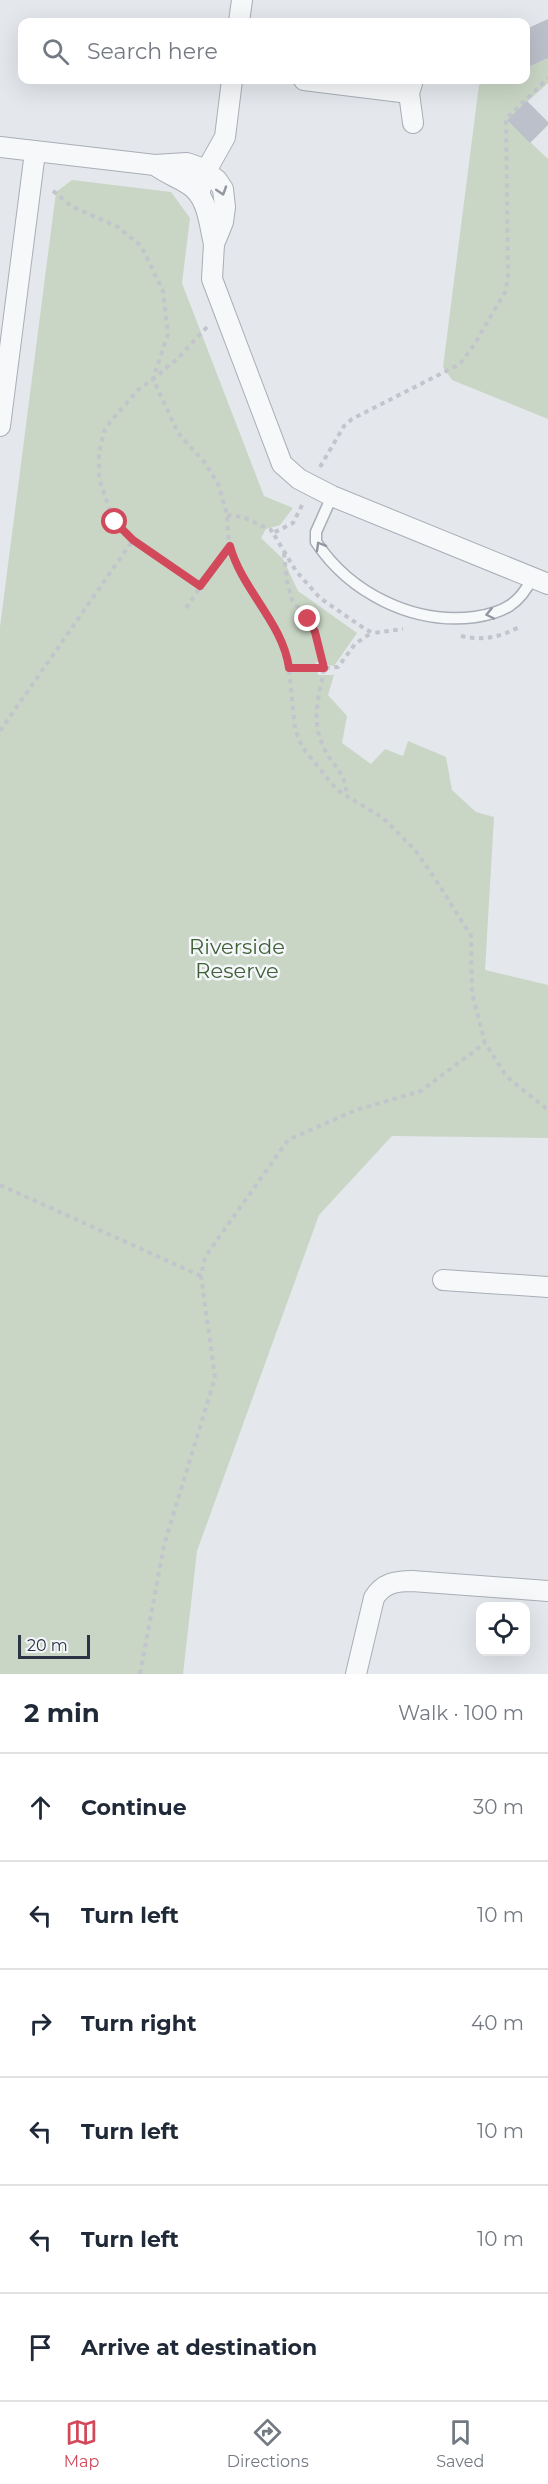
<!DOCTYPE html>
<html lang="en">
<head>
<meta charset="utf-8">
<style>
  body { margin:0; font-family:Montserrat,sans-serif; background:#f2f2f3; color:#1f2937 }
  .controls { position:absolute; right:18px; bottom:18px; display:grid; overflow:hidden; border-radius:12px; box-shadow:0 6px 24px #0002 }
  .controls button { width:54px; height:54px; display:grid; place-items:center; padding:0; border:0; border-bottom:2px solid #e0e1e3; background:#fff; color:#1f2937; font:30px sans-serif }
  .scale { position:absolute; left:18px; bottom:15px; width:72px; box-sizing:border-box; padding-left:6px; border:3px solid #2b3445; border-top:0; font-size:16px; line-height:21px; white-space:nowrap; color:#2b3445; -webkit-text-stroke:4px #f4f6f9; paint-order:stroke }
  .stop { position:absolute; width:18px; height:18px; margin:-14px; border:4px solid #d1495b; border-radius:50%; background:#fff }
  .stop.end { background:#d1495b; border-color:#fff; box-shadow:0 2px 6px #0008 }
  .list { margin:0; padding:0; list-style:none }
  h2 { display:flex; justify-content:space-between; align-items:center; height:78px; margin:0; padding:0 24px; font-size:26px }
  h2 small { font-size:20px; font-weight:400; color:#747a83 }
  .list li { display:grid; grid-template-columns:39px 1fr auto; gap:18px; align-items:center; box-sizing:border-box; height:108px; padding:0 24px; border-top:2px solid #e0e1e3 }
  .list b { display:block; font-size:22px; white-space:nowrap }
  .list em { font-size:20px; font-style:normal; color:#747a83 }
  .icon { flex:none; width:33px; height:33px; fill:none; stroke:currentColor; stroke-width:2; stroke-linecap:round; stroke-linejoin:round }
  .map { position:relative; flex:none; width:548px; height:1674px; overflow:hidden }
  .search { position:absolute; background:#fff; box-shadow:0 6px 24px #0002; left:18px; right:18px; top:18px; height:66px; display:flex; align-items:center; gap:15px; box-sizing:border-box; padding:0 21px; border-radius:12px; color:#747a83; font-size:22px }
  .sheet { height:726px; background:#fff }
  nav { display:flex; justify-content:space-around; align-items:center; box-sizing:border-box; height:84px; border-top:2px solid #e0e1e3; background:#fff; font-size:16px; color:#747a83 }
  nav a { display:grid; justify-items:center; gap:3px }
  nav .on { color:#d1495b }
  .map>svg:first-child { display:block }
  .green { fill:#c9d6c5 }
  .building { fill:#bbc0ca }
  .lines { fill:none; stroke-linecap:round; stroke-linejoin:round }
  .service-casing { stroke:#a9aeb7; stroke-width:13 }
  .minor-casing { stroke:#a9aeb7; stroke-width:22 }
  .path { stroke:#c2c5cb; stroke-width:4; stroke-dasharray:4.5 4.5; stroke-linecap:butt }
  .service { stroke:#f7f8fa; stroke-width:10 }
  .minor { stroke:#f7f8fa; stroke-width:20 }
  .oneway { stroke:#9196a0 }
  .route { stroke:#d1495b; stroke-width:8 }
  .labels { text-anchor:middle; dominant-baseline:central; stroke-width:5; stroke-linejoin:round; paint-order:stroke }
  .park-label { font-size:21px; fill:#3f6138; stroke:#f4f6f9 }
</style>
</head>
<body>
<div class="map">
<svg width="548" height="1674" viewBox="0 0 548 1674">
  <rect width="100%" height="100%" fill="#e4e7ec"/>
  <g class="green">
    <path d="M 548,58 L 548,83 L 507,120 L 548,159 L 548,419 L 452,380 L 443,367 L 479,85 L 492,80 L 526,80 L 526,68 Z"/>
    <path d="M 72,180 L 171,192 L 190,218 L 182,283 L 264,496 L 293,508 L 280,525 L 266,529 L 261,538 L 283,559 L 298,591 L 357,633 L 334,666 L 316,662 L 318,675 L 334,675 L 328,695 L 347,716 L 342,743 L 371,764 L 385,749 L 403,756 L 408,741 L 446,757 L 452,790 L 476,812 L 494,817 L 485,970 L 548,985 L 548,1138 L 392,1136 L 319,1215 L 197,1551 L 183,1674 L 0,1674 L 0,627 L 56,192 Z"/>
  </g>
  <g class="building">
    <path d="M 548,19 L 548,58 L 526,68 L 526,29 Z"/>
    <path d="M 527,101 L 548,122 L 548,125 L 530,143 L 507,120 Z"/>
  </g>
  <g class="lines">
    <defs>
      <path id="service" d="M 332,496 L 316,532 L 316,542 C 350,593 413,625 475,617 C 503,613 520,604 532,578"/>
      <g id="minor">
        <path d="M 239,22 L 242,0"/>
        <path d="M 304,80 L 409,93"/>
        <path d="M 413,123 L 409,93 L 413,80"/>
        <path d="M 0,147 L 155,165 L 187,163 L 201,168 L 217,180 L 223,189 L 225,207 L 223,222 L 214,244 L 212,279 L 282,464 L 299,479 L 332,496 L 548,584"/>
        <path d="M 155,165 C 165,173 177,177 188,184 C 208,196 209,223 214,244"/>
        <path d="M 199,194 L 206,171 L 225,137 L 232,80"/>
        <path d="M 0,426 L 35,152"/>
        <path d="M 443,1280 L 548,1287"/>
        <path d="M 356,1674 L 374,1598 C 383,1583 396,1581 412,1581 L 548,1591"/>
      </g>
    </defs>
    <use href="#service" class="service-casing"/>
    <use href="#minor" class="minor-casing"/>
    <g class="path">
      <path d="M 207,327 L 177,359 L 153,379 L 178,433 L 206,464 L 219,486 L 227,515 L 229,545"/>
      <path d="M 320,467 L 344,426 L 352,419 L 460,364 L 474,345 L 505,292 L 508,279 L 506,119 L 548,78"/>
      <path d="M 302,505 L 293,523 L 273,533 L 296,571 L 320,598 L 365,629 L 373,633 L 403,629"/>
      <path d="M 227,515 L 243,517 L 271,530 L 273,533"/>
      <path d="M 133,540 L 200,586"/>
      <path d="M 284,553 L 287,581 L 292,600 L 313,626 L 324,668 L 338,667 L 355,644 L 371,633"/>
      <path d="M 186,608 L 229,545 L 239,572 L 284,648 L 289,668 L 295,729 L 302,747 L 337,790 L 383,818 L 415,850 L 434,877 L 471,936 L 472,993 L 485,1043 L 507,1077 L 548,1110"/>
      <path d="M 461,636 C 484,641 501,637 521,626"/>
      <path d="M 289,668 L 324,668 C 320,697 310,715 323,746 C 333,769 344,767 347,796"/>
      <path d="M 0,731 L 133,540 L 118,527 L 110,511 L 99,478 L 99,453 L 104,431 L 110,422 L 138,390 L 153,379 L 168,334 L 163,291 L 141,246 L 118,227 L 71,206 L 52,190"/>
      <path d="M 0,1185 L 201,1276"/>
      <path d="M 140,1674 L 164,1545 L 215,1378 L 201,1276 L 205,1257 L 288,1140 L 356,1110 L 421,1091 L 485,1043"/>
    </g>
    <use href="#service" class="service"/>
    <use href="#minor" class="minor"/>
  </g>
  <defs><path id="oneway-chevron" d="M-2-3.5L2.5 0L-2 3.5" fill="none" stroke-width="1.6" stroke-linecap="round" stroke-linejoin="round" transform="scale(1.5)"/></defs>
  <g class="oneway">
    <use href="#oneway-chevron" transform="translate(222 191) rotate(72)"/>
    <use href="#oneway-chevron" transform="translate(320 546) rotate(-120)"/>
    <use href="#oneway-chevron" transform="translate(490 614) rotate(168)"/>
  </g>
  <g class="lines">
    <path class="route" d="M 115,522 L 133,540 L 200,586 L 230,546 C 242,590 283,623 289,668 L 324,668 L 315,632 L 308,619"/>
  </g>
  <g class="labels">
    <g class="park-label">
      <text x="237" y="946">Riverside<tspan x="237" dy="24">Reserve</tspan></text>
    </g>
  </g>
</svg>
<div class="controls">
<button><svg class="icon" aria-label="locate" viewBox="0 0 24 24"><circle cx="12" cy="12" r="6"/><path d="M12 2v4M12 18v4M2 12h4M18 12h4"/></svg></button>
</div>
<div class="scale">20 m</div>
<div class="stop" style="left:115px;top:522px"></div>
<div class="stop end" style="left:308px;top:619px"></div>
<div class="search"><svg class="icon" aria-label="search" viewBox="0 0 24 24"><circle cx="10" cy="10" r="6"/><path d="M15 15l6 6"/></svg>Search here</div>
</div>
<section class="sheet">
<h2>2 min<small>Walk · 100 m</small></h2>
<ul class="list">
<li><svg class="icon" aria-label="ahead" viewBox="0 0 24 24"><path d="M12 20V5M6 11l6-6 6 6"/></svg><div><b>Continue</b></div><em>30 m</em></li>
<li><svg class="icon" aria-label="left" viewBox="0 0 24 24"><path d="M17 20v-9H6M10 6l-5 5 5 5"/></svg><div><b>Turn left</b></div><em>10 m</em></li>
<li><svg class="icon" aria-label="right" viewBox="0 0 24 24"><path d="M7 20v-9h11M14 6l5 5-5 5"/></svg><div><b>Turn right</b></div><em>40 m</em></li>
<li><svg class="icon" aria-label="left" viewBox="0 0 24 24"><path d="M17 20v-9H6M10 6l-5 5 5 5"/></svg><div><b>Turn left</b></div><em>10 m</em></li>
<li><svg class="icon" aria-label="left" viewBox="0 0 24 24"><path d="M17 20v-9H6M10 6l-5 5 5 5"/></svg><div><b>Turn left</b></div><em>10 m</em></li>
<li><svg class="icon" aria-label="arrive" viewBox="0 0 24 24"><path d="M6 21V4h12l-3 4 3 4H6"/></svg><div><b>Arrive at destination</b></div></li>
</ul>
</section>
<nav>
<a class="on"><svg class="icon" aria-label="map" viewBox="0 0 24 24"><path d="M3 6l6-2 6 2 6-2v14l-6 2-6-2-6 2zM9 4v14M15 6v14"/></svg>Map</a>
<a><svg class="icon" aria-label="directions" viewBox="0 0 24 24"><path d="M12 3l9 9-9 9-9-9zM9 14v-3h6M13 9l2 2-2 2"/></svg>Directions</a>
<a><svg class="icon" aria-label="saved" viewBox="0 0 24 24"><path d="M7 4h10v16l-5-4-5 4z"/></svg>Saved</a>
</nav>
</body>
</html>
